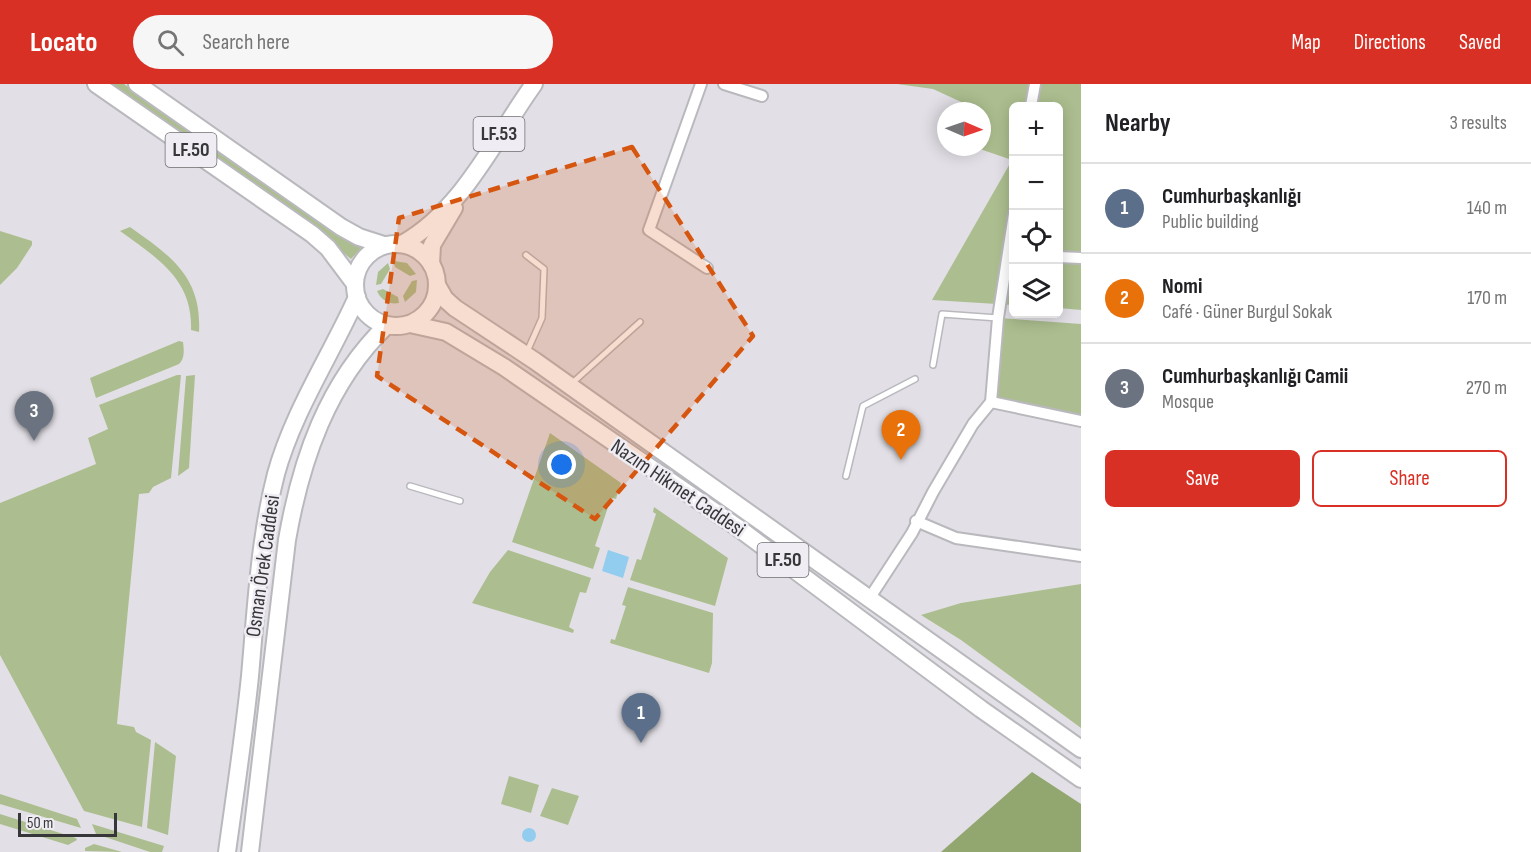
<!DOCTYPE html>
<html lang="en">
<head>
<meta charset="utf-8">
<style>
  body { margin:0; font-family:"Sofia Sans Condensed",sans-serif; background:#f6f6f6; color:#202124 }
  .controls { position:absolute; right:18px; top:18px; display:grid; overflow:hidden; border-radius:9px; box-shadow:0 3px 15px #0003 }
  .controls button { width:54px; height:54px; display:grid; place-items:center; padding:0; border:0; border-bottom:2px solid #e0e0e0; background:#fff; color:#202124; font:30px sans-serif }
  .compass { position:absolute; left:937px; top:18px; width:54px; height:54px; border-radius:50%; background:#fff; box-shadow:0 3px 15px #0003; rotate:92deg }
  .scale { position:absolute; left:18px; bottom:15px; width:99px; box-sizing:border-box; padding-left:6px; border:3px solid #373638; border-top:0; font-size:16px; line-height:21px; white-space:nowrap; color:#373638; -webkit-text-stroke:4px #efedf3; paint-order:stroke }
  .you { position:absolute; left:562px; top:381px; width:21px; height:21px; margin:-15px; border:4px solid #fff; border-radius:50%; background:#1a73e8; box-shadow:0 0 0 9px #1a73e833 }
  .badge { display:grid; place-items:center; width:39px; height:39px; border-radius:50%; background:#d93025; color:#fff; font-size:20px; font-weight:700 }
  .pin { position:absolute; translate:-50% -50px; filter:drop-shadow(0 2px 3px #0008) }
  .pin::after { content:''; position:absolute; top:32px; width:21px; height:18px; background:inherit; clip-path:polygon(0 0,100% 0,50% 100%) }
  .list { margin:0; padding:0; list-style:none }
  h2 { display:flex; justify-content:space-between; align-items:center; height:78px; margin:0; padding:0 24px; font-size:26px }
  h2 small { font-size:20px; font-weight:400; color:#757577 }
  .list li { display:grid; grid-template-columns:39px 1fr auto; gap:18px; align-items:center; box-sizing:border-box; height:90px; padding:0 24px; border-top:2px solid #e0e0e0 }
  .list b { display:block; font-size:22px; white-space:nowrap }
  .list p { margin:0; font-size:20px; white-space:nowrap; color:#757577 }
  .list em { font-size:20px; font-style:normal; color:#757577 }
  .actions { display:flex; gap:12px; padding:18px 24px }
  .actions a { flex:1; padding:14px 0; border:2px solid #d93025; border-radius:9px; text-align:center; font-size:21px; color:#d93025 }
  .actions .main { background:#d93025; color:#fff }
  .icon { flex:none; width:33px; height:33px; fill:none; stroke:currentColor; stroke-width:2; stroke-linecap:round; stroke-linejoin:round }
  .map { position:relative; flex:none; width:1081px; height:768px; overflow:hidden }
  header { display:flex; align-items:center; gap:36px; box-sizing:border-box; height:84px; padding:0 30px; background:#d93025; color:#fff }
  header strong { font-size:28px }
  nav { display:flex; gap:33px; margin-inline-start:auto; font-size:21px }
  .search { width:420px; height:54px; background:#f6f6f6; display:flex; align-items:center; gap:15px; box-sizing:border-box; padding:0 21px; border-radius:33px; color:#757577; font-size:22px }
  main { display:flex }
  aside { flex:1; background:#fff }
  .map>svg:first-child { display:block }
  .green { fill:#acbe8f }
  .forest { fill:#92a670 }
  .water { fill:#92ccef }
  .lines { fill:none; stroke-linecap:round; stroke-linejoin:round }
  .service-casing { stroke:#b9b8bd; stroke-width:8 }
  .minor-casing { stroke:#b9b8bd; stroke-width:14 }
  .primary-casing { stroke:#b9b8bd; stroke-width:20 }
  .service { stroke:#fff; stroke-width:5 }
  .minor { stroke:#fff; stroke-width:10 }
  .primary { stroke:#fff; stroke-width:16 }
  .marked { fill:#d65610; fill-opacity:0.2; stroke:#d65610; stroke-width:4.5; stroke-dasharray:12 8; stroke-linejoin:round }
  .labels { text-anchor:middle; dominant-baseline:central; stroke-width:5; stroke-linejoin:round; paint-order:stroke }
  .shield { fill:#efedf3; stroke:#6e6d70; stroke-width:1.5 }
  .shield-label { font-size:20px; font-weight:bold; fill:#373638 }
  .street-label { font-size:21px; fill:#373638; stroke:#efedf3 }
</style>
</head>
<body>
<header>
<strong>Locato</strong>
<div class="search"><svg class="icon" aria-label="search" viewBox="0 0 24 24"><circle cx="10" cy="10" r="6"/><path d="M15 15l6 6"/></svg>Search here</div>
<nav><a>Map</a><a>Directions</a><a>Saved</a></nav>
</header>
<main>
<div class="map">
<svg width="1081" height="768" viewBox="0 0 1081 768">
  <rect width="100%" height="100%" fill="#e2e0e6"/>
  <g class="green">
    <path d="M 111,0 L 124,0 L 284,114 L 363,162 L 351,175 L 273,113 Z"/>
    <path d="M 897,0 L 1081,0 L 1081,226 L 1059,224 L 1058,22 L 1014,22 L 1013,221 L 932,216 L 1012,76 L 974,63 L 982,63 L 982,27 L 971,27 L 972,23 L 933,5 Z"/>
    <path d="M 130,143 C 171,172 202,193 199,248 L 191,246 C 193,195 157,174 120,147 Z"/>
    <path d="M 0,147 L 32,157 L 32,161 L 17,184 L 0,201 Z"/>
    <path d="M 394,177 L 407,179 L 416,190 L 410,192 L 395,183 Z"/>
    <path d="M 388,179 L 390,185 L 381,200 L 376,201 L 378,188 Z"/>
    <path d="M 417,196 L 416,208 L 405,218 L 403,212 L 412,197 Z"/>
    <path d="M 383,205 L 398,213 L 399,219 C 389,221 381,216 377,207 Z"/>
    <path d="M 1000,234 L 1081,240 L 1081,337 L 991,318 Z"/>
    <path d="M 179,257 L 183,258 C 184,266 185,274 179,280 L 96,314 L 90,294 Z"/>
    <path d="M 177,291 L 181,291 L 171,394 L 153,403 L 149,409 L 139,410 L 117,640 L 134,643 L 136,648 L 151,656 L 142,743 L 84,727 L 0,571 L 0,419 L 96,380 L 88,354 L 108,345 L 99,321 Z"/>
    <path d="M 195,291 L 189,384 L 178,392 L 186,292 Z"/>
    <path d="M 550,349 L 621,399 L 616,415 L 611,414 L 595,462 L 600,464 L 593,485 L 512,458 Z"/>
    <path d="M 654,423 L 728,474 L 715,522 L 630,496 L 637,475 L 641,476 L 656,430 L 653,428 Z"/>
    <path d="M 508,466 L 591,494 L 586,509 L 580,508 L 569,543 L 574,546 L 573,549 L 472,519 L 490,488 Z"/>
    <path d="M 1081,500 L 1081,644 L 961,556 L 921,531 L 961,519 Z"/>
    <path d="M 628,503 L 713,529 L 712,579 L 709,589 L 610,559 L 611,555 L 615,556 L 626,522 L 622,521 Z"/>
    <path d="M 155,658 L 176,672 L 168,751 L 147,744 Z"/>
    <path d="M 509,692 L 539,701 L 531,729 L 501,720 Z"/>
    <path d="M 552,704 L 579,712 L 568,741 L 540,732 Z"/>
    <path d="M 0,710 L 77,735 L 81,744 L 0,720 Z"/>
    <path d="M 0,730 L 76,754 L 77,756 L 68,761 L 0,740 Z"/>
    <path d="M 92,740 L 164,762 L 162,768 L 150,768 L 96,750 Z"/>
    <path d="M 94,760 L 122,768 L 85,767 L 85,764 Z"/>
  </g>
  <path class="forest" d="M 1032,688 L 1081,720 L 1081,768 L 941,768 Z"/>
  <g class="water">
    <path d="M 608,466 L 629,473 L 623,494 L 602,487 Z"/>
    <circle cx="529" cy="751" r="7"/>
  </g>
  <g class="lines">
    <defs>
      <g id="service">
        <path d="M 526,171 L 544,185 L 542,234 L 526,270"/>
        <path d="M 933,281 L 942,230 L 998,234"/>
        <path d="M 570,301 L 640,238"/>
        <path d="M 846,392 L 863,322 L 915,295"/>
        <path d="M 410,402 L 460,417"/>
      </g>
      <g id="minor">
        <path d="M 701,0 L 649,146 L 707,184"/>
        <path d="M 724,0 L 762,12"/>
        <path d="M 1031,22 L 1035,0"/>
        <path d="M 1058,173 L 1081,174"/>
        <path d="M 991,318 L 1081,337"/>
        <path d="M 916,437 L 956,454 L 1081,472"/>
        <path d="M 869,515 L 912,449 L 933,408 L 973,340 L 991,318 L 998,234 L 1014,130"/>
      </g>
      <g id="primary">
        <path d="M 96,0 L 312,150 L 328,164 L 355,200"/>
        <path d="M 137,0 L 341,143 L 359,153 L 384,161"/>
        <circle cx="396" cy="201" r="41"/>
        <path d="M 402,160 C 463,126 495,54 534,0"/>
        <path d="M 431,180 L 432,161 L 454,124"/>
        <path d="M 437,201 L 445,215 L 455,224 L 535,277 L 1081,665"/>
        <path d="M 410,240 L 446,248 L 504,283 L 737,443 L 981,625 L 1081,695"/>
        <path d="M 227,768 C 235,710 244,651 250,592 C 256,525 259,456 276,390 C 293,328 331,271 357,213"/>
        <path d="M 250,768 L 287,456 C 301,376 327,299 387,241"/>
      </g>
    </defs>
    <use href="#service" class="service-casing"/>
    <use href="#minor" class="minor-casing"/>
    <use href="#primary" class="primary-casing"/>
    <use href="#service" class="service"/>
    <use href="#minor" class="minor"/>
    <use href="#primary" class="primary"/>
  </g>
  <path class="marked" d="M 632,63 L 753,252 L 595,435 L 377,292 L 399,134 Z"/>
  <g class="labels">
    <g class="shield">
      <rect x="473.5" y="33" width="51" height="34" rx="4.5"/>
      <rect x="165.5" y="49" width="51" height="34" rx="4.5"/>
      <rect x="757.5" y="459" width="51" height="34" rx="4.5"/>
    </g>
    <g class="shield-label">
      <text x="499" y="50">LF.53</text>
      <text x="191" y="66">LF.50</text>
      <text x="783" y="476">LF.50</text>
    </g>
    <g class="street-label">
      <text transform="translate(678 404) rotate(34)">Nazım Hikmet Caddesi</text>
      <text transform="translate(263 482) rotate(-82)">Osman Örek Caddesi</text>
    </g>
  </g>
</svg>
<div class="controls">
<button>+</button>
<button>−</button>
<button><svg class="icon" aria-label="locate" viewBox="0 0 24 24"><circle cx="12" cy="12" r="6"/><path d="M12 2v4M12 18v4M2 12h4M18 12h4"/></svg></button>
<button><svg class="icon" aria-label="layers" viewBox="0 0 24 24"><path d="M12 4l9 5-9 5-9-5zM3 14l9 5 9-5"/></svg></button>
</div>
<svg class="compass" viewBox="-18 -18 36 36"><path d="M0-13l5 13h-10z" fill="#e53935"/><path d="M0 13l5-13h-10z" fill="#757577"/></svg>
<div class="scale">50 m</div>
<div class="you"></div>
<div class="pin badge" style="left:641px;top:659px;background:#5c6f8a">1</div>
<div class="pin badge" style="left:901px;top:376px;background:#e8710a">2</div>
<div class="pin badge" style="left:34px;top:357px;background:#6b7280">3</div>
</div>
<aside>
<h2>Nearby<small>3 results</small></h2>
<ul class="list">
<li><span class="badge" style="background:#5c6f8a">1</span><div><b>Cumhurbaşkanlığı</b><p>Public building</p></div><em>140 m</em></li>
<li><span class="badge" style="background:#e8710a">2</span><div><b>Nomi</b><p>Café · Güner Burgul Sokak</p></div><em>170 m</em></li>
<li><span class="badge" style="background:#6b7280">3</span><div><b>Cumhurbaşkanlığı Camii</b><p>Mosque</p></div><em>270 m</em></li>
</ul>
<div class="actions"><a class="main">Save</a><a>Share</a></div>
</aside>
</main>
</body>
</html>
